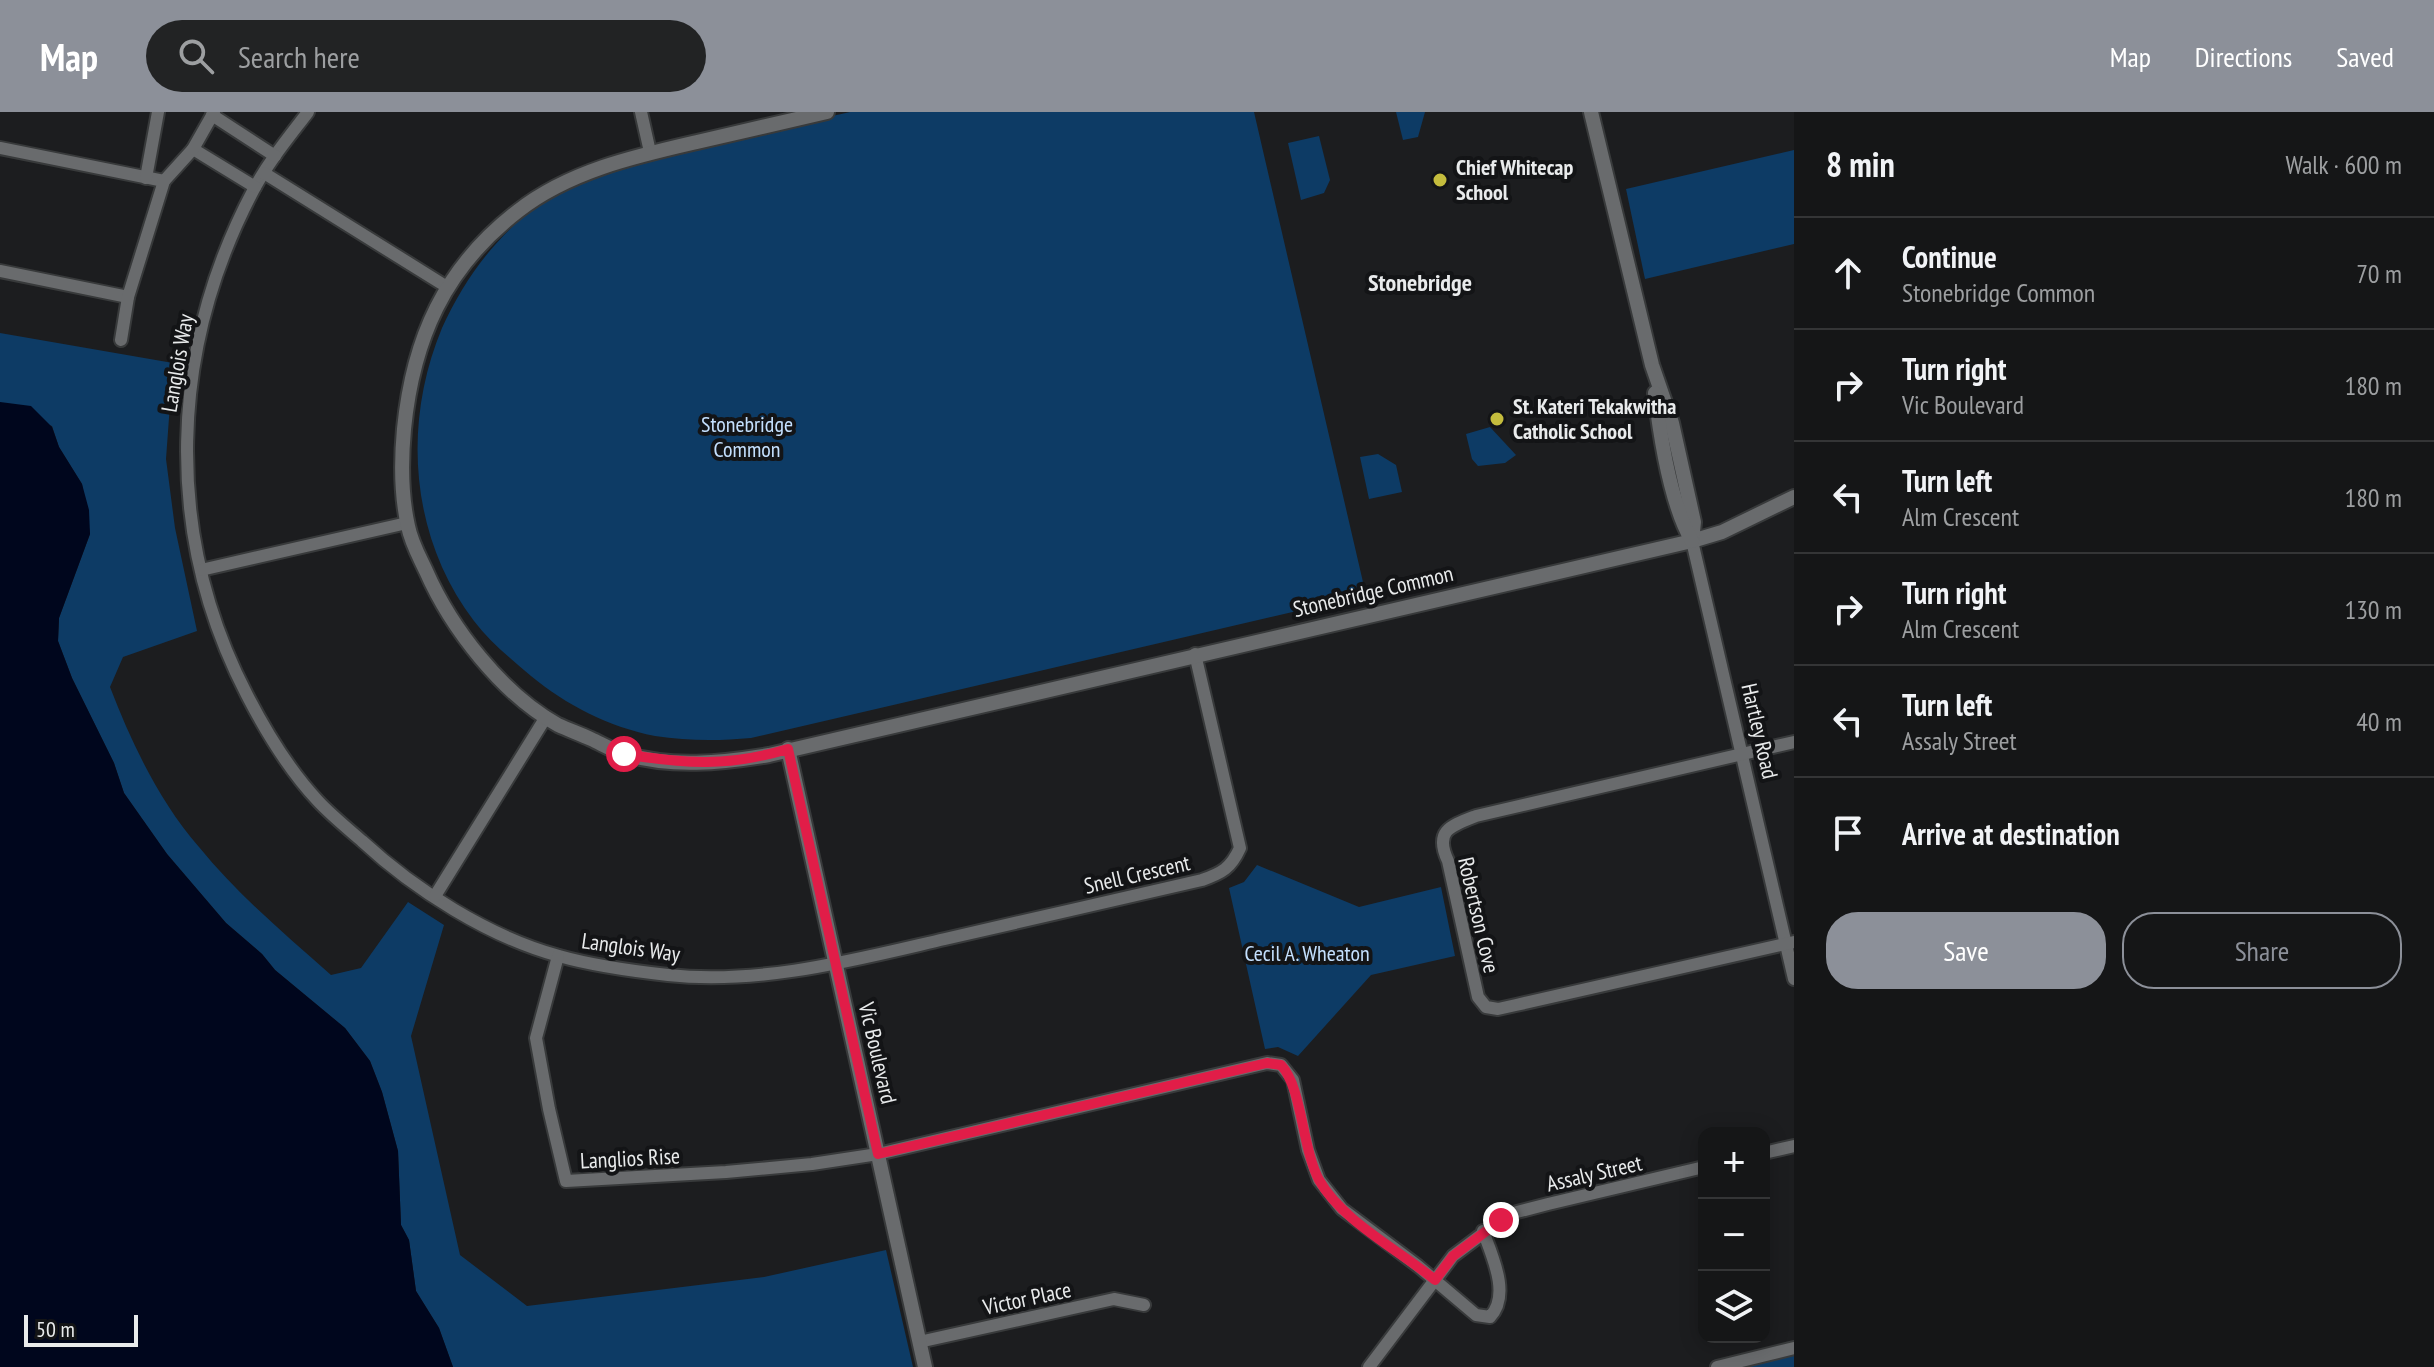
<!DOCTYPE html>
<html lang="en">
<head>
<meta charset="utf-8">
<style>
  body { margin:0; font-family:"PT Sans Narrow",sans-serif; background:#222324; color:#f1f3f6 }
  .controls { position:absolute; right:24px; bottom:24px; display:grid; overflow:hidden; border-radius:16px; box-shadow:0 4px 20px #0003 }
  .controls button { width:72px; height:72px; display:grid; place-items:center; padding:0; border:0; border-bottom:2px solid #343536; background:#151617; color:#f1f3f6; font:40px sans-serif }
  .scale { position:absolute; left:24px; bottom:20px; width:114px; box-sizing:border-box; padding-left:8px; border:4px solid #e9ebec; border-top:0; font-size:22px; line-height:28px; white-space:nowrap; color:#e9ebec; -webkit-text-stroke:6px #131416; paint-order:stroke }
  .stop { position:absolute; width:24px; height:24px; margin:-18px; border:6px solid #e11d48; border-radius:50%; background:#fff }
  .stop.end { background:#e11d48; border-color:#fff; box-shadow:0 2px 8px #0008 }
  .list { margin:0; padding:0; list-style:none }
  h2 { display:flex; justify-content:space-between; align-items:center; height:104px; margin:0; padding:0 32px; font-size:34px }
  h2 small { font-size:26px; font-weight:400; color:#9d9fa1 }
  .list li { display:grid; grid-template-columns:52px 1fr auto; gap:24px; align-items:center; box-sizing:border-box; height:112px; padding:0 32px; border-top:2px solid #343536 }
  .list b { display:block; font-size:30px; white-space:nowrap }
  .list p { margin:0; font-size:26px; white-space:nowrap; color:#9d9fa1 }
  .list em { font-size:26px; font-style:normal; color:#9d9fa1 }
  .actions { display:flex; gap:16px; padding:24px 32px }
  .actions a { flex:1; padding:18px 0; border:2px solid #8c9099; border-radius:32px; text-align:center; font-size:28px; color:#8c9099 }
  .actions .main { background:#8c9099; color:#fff }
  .icon { flex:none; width:44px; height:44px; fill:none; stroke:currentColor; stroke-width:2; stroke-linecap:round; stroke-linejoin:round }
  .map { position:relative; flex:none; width:1794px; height:1255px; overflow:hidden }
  header { display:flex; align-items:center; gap:48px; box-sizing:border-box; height:112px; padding:0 40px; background:#8c9099; color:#fff }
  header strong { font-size:38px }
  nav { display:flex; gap:44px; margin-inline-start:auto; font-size:28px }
  .search { width:560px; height:72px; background:#222324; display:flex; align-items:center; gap:20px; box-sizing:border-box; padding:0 28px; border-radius:44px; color:#9d9fa1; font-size:30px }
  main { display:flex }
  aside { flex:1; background:#151617 }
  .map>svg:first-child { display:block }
  .green { fill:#0d3b65 }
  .water { fill:#00061d }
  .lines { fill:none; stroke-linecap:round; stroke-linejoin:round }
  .minor-casing { stroke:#383a3b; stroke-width:16 }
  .tertiary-casing { stroke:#383a3b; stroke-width:18 }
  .minor { stroke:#696b6d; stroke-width:12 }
  .tertiary { stroke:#696b6d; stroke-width:14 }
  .route { stroke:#e11d48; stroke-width:10 }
  .poi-dot { fill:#c4bc3d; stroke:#131416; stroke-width:3 }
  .labels { text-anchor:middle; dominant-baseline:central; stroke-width:8; stroke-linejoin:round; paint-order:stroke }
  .poi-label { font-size:22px; font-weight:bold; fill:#e9ebec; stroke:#131416; text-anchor:start }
  .street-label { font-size:22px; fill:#e9ebec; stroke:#131416 }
  .park-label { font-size:22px; fill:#c4e0fe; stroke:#131416 }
  .neighbourhood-label { font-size:24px; font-weight:bold; fill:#e9ebec; stroke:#131416 }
</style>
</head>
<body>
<header>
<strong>Map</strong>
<div class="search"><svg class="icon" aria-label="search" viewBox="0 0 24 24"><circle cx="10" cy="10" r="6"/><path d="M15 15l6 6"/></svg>Search here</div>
<nav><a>Map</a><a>Directions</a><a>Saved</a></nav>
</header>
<main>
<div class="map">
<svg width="1794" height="1255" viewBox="0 0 1794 1255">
  <rect width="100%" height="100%" fill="#1c1d1f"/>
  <g class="green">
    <path d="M 850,0 L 1254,0 L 1366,483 L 751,626 C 719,629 687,629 655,624 C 609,615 566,593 531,564 C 511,547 490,530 474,509 C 410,425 402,312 442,216 C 461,174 488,135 523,105 C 595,45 758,21 850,0 Z"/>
    <path d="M 1396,0 L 1425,0 L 1418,25 L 1403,28 Z"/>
    <path d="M 1319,24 L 1330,68 L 1324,81 L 1301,88 L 1288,31 Z"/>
    <path d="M 1794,38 L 1794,132 L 1645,167 L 1626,77 Z"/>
    <path d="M 0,221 L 173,251 L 166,347 L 175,416 L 197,519 L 123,545 L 110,575 C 132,632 159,689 199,735 C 238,783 285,822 331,863 L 361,856 L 408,790 L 444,813 L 411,924 L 460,1143 L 527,1194 L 764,1165 L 886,1138 L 913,1255 L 453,1255 L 439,1216 L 416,1179 L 409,1128 L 401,1113 L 398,1039 L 382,980 L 370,949 L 345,916 L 275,858 L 262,842 L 226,811 L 167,742 L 124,681 L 114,651 L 72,566 L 58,529 L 59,506 L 90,422 L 82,372 L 59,335 L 52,314 L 0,298 Z"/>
    <path d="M 1490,315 L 1516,343 L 1505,351 L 1478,354 L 1472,347 L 1466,322 Z"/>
    <path d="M 1378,342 L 1396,353 L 1402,380 L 1369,387 L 1360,345 Z"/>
    <path d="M 1257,753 L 1359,795 L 1441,775 L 1455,844 L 1371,863 L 1298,944 L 1278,935 L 1265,937 L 1229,776 L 1244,770 Z"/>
    <path d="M 1794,1243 L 1794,1255 L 1740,1255 Z"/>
  </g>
  <path class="water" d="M 0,290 L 31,294 L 52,315 L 59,335 L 82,372 L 89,398 L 90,422 L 59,506 L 58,529 L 72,566 L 114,651 L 124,681 L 167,742 L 226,811 L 262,842 L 275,858 L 345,916 L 370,949 L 382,980 L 398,1039 L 401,1113 L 409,1128 L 416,1179 L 439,1216 L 453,1255 L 0,1255 Z"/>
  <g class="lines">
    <defs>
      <g id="minor">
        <path d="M 308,0 C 289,25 269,49 254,77 C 169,237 163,421 247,583 C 266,620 289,658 318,689 C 331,703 347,716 362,729 C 415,778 489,825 559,844 C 594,854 632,859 668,863 C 761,873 854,848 945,827 C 1031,807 1116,788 1202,768 C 1222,761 1231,756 1240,736 L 1195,542"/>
        <path d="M 641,0 L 650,40"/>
        <path d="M 212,3 L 275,44"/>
        <path d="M 0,36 L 164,69"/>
        <path d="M 193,37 L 255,75"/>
        <path d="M 264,61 L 447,175"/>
        <path d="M 146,66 L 158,0"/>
        <path d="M 0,159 L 128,185"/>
        <path d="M 121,228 L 128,185 L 164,69 L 193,37 L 214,0"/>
        <path d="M 1692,429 L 1794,867"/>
        <path d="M 201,458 L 407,411"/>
        <path d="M 1794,630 L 1476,704 C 1450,714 1434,719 1448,749 L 1478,885 L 1486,895 L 1498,897 L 1516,893 L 1794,830"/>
        <path d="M 435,784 L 546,605"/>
        <path d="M 558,844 L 536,926 L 549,997 L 566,1069 L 726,1060 L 812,1052 L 878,1042 L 1267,951 L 1281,953 L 1293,968 L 1308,1038 L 1319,1068 L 1342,1097 L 1418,1154 L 1476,1203 L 1490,1205 C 1511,1183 1492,1144 1483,1119"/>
        <path d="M 1764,1041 L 1794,1034"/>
        <path d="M 919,1230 L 1114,1187 L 1144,1193"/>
        <path d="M 1369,1255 L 1453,1144 L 1501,1108 L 1517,1100 L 1548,1092 L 1704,1055"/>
        <path d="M 1717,1255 L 1794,1236"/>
      </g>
      <g id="tertiary">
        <path d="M 827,0 C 784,10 741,20 697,30 C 636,44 569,59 518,99 C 444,156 413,227 404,317 C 401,349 401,383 408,414 C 411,430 419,444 426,459 C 451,516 502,582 558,613 C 569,618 580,622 591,627 C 602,632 613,639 625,642 C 672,656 721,651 769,643 L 1692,429 L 1722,420 L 1794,385"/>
        <path d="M 1591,0 L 1652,253 L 1672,311 L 1694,410 L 1692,429"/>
        <path d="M 1655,281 C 1660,323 1671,393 1692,429"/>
        <path d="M 788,637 L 925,1255"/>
      </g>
    </defs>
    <use href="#minor" class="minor-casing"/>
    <use href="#tertiary" class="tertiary-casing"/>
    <use href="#minor" class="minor"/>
    <use href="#tertiary" class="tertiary"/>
  </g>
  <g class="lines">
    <path class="route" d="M 624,642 C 685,652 728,655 788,637 L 878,1042 L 1267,951 L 1281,953 C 1302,975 1302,1036 1319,1068 C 1342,1109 1399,1138 1435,1168 L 1453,1144 L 1501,1108"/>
  </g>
  <g class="poi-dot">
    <circle cx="1440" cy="68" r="8"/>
    <circle cx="1497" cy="307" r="8"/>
  </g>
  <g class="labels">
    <g class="poi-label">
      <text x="1456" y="55">Chief Whitecap<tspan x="1456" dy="25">School</tspan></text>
      <text x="1513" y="294">St. Kateri Tekakwitha<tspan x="1513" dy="25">Catholic School</tspan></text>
    </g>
    <g class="street-label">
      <text transform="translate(177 251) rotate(-80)">Langlois Way</text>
      <text transform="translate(1373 479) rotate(-13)">Stonebridge Common</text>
      <text transform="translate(1760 619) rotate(77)">Hartley Road</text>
      <text transform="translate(1137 762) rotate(-13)">Snell Crescent</text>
      <text transform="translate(1479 803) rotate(77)">Robertson Cove</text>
      <text transform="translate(631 835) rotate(8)">Langlois Way</text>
      <text transform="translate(878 941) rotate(77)">Vic Boulevard</text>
      <text transform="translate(630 1046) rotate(-3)">Langlios Rise</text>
      <text transform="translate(1594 1061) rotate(-13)">Assaly Street</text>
      <text transform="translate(1027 1186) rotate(-12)">Victor Place</text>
    </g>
    <g class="park-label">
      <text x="747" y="312">Stonebridge<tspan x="747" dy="25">Common</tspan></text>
      <text x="1307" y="841">Cecil A. Wheaton</text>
    </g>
    <g class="neighbourhood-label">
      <text x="1420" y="170">Stonebridge</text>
    </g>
  </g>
</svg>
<div class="controls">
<button>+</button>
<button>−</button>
<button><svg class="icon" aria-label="layers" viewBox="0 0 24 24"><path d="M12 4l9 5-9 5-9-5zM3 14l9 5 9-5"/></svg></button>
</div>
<div class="scale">50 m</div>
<div class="stop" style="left:624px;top:642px"></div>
<div class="stop end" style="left:1501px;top:1108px"></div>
</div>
<aside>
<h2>8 min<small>Walk · 600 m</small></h2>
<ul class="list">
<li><svg class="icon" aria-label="ahead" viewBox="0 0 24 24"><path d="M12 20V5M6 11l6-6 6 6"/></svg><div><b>Continue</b><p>Stonebridge Common</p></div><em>70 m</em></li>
<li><svg class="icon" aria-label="right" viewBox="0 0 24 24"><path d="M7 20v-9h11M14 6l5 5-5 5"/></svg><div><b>Turn right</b><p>Vic Boulevard</p></div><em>180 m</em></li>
<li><svg class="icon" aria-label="left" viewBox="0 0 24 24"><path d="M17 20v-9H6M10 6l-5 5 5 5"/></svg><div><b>Turn left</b><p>Alm Crescent</p></div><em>180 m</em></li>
<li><svg class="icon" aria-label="right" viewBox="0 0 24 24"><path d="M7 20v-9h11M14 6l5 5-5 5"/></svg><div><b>Turn right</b><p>Alm Crescent</p></div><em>130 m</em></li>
<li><svg class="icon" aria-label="left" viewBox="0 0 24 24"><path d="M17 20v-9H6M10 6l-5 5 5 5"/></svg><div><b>Turn left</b><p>Assaly Street</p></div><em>40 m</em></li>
<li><svg class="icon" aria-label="arrive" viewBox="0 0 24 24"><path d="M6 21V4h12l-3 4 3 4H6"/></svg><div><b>Arrive at destination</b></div></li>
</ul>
<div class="actions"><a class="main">Save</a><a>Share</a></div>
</aside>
</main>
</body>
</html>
